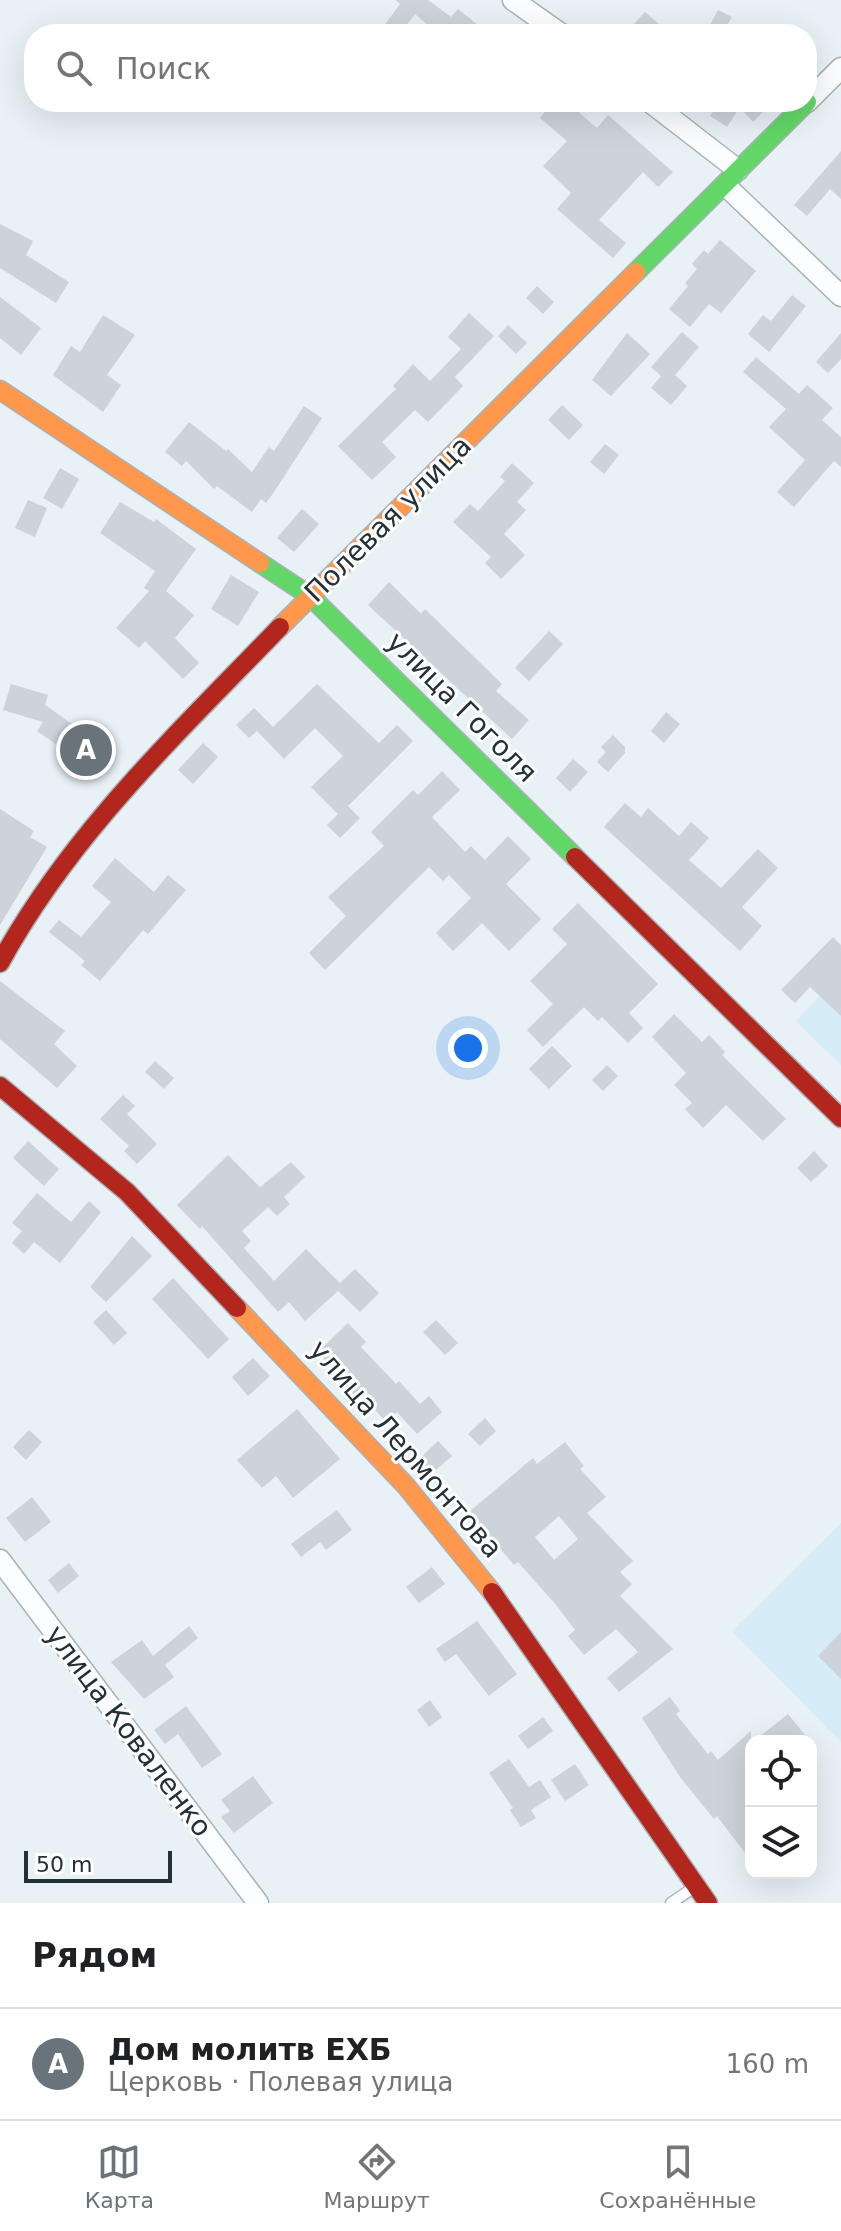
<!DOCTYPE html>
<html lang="ru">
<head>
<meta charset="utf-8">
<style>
  body { margin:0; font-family:"DejaVu Sans",sans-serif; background:#f6f6f6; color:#202124 }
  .controls { position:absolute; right:24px; bottom:24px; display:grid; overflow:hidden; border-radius:16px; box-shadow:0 8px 32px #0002 }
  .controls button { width:72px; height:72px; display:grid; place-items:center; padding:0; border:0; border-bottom:2px solid #e0e0e0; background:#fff; color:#202124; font:40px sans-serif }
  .scale { position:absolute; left:24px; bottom:20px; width:148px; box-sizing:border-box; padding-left:8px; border:4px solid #233035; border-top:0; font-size:22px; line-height:28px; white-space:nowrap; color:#233035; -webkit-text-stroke:6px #fdfdfd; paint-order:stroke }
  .you { position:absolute; left:468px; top:1048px; width:28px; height:28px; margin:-20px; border:6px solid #fff; border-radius:50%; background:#1a73e8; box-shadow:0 0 0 12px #1a73e833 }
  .badge { display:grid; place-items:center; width:52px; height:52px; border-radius:50%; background:#687479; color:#fff; font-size:26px; font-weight:700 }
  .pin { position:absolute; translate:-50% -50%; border:4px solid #fff; box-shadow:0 2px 8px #0006 }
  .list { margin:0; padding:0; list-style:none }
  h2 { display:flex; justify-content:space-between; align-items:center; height:104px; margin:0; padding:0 32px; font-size:34px }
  h2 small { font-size:26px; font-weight:400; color:#757577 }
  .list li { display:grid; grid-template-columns:52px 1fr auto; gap:24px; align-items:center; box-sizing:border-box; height:112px; padding:0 32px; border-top:2px solid #e0e0e0 }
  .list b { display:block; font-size:30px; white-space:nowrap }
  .list p { margin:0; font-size:26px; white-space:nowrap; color:#757577 }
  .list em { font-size:26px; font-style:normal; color:#757577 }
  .icon { flex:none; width:44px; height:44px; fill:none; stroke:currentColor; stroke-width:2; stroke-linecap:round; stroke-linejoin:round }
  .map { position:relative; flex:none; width:841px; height:1903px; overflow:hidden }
  .search { position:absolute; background:#fff; box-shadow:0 8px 32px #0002; left:24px; right:24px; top:24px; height:88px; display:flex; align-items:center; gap:20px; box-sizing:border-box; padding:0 28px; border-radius:32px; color:#757577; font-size:30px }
  .sheet { height:216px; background:#fff }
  nav { display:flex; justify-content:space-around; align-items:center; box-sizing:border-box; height:112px; border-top:2px solid #e0e0e0; background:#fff; font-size:22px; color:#757577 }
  nav a { display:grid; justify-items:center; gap:4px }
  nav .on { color:#687479 }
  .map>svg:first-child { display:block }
  .built { fill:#d6ecf6 }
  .building { fill:#ccd3da; fill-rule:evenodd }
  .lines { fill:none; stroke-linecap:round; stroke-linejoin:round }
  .lane-casing { stroke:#a8b2b7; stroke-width:13 }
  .street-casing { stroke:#a8b2b7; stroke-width:23 }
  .fast-casing { stroke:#a8b2b7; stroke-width:21 }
  .slow-casing { stroke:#a8b2b7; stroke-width:21 }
  .jam-casing { stroke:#a8b2b7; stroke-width:21 }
  .lane { stroke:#fbfdfe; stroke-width:10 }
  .street { stroke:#fbfdfe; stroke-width:20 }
  .fast { stroke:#63d668; stroke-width:18 }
  .slow { stroke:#ff974d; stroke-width:18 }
  .jam { stroke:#b3261e; stroke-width:18 }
  .labels { text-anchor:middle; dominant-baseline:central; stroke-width:6; stroke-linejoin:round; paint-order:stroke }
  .street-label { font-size:28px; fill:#233035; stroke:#fdfdfd }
</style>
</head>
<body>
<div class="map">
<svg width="841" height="1903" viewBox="0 0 841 1903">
  <rect width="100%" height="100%" fill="#e7f1f6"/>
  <g class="built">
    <path d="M 841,973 L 841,1065 L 796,1021 Z"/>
    <path d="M 841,1523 L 841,1742 L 732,1631 Z"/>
  </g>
  <g class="building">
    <path d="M 396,0 L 428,0 L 451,17 L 458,9 L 489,34 L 438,34 L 415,14 L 400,34 L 378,34 L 400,4 Z"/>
    <path d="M 718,10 L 732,17 L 722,34 L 705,34 Z"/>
    <path d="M 645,12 L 660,25 L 652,34 L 625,34 Z"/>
    <path d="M 553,102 L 567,102 L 597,128 L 608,115 L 673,172 L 658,187 L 643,172 L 599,220 L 626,243 L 613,258 L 557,209 L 571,193 L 543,166 L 567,141 L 540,118 Z"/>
    <path d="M 720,102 L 743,102 L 727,127 L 710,116 Z"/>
    <path d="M 750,102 L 773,102 L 753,122 L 742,110 Z"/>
    <path d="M 841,151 L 841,199 L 830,189 L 807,216 L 794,205 Z"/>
    <path d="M 0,224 L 33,241 L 26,255 L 69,282 L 56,303 L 0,268 Z"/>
    <path d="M 720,240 L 756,271 L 721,313 L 709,304 L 690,327 L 669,309 L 688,286 L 685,283 L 697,269 L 692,264 L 704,250 L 708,254 Z"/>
    <path d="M 537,286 L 554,302 L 543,314 L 526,298 Z"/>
    <path d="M 792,295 L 806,306 L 769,352 L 748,334 L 763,315 L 771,321 Z"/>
    <path d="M 0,297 L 41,328 L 21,355 L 0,338 Z"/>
    <path d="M 469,313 L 494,336 L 455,377 L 463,386 L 428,422 L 415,410 L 382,442 L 396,457 L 372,480 L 338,446 L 396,389 L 393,386 L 413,364 L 430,381 L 461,349 L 448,337 Z"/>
    <path d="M 103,315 L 135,335 L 107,375 L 121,385 L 103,412 L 53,375 L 71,346 L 80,352 Z"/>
    <path d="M 508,325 L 527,343 L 516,354 L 498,336 Z"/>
    <path d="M 682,332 L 699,347 L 675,375 L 687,386 L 671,405 L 651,388 L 661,376 L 651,367 Z"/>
    <path d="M 627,333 L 650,354 L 611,396 L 592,380 Z"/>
    <path d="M 841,333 L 841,359 L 828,373 L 816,362 Z"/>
    <path d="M 756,357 L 799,394 L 807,385 L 833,408 L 822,420 L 841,437 L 841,467 L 834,461 L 794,507 L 777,492 L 805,460 L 769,427 L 786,409 L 743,372 Z"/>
    <path d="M 562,405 L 583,425 L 569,440 L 548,420 Z"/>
    <path d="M 304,406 L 322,418 L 274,492 L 266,503 L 261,499 L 252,512 L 217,486 L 214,489 L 186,461 L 182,466 L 165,452 L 189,422 L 226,451 L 228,449 L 252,472 L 269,447 L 274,451 Z"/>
    <path d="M 605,444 L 619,455 L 604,474 L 590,462 Z"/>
    <path d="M 512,463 L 534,483 L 517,502 L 526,510 L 504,534 L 525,555 L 501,579 L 485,563 L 491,557 L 453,522 L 470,504 L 478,511 L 505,481 L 500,477 Z"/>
    <path d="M 60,468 L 79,479 L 62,509 L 43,498 Z"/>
    <path d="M 28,500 L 47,508 L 35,537 L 15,528 Z"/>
    <path d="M 120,502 L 154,522 L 156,519 L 196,549 L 166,591 L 194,615 L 175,638 L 199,663 L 183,679 L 145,641 L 139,648 L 116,628 L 149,591 L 144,588 L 155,571 L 100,533 Z"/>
    <path d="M 302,509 L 319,524 L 294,552 L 277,538 Z"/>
    <path d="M 231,575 L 259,592 L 238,626 L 211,609 Z"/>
    <path d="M 389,582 L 421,614 L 425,609 L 502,684 L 496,691 L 529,720 L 512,739 L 368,605 Z"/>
    <path d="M 549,631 L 563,644 L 529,681 L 515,668 Z"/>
    <path d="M 11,684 L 48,695 L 45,705 L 110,751 L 96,772 L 37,731 L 43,722 L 3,710 Z"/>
    <path d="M 317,684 L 379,743 L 397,725 L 413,741 L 348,806 L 360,818 L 340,838 L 327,825 L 338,814 L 311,787 L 343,756 L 315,728 L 284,759 L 257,731 L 249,738 L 236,725 L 254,708 L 273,727 Z"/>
    <path d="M 666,712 L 680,724 L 664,743 L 651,731 Z"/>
    <path d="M 613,735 L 625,747 L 625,753 L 608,772 L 597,762 L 606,752 L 601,747 Z"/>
    <path d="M 203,743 L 218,757 L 193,784 L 178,770 Z"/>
    <path d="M 573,759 L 588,772 L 570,792 L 556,778 Z"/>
    <path d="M 442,771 L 460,790 L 432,817 L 465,852 L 471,846 L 485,860 L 508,836 L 531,859 L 506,884 L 541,919 L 509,951 L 482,923 L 453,951 L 436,933 L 471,898 L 449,875 L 443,881 L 429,867 L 325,970 L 309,953 L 346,916 L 328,897 L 384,846 L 371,832 L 413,790 L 418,795 Z"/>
    <path d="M 625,803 L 641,817 L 648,808 L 679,836 L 691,822 L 709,838 L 689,860 L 721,888 L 758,849 L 778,868 L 742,907 L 762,926 L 740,951 L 604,827 Z"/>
    <path d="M 0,809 L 34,831 L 30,837 L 47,847 L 0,925 Z"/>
    <path d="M 115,858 L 154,892 L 168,875 L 186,890 L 148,934 L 143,930 L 100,981 L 81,965 L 85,961 L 49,932 L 59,920 L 81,937 L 111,902 L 92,886 Z"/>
    <path d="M 578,903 L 658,984 L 629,1013 L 643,1028 L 628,1043 L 602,1017 L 598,1021 L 584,1007 L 543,1047 L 527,1030 L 553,1004 L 530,981 L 567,944 L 552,929 Z"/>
    <path d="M 833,937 L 841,945 L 841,1016 L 810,987 L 795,1003 L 781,990 Z"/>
    <path d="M 0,981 L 65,1031 L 54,1044 L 77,1066 L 57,1088 L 0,1039 Z"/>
    <path d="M 674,1014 L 702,1042 L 709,1035 L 725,1052 L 722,1055 L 786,1119 L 763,1141 L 726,1105 L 703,1128 L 685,1109 L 692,1103 L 674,1085 L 686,1073 L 652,1037 Z"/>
    <path d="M 552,1046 L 572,1066 L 549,1089 L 529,1069 Z"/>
    <path d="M 155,1061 L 174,1078 L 164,1089 L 145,1072 Z"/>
    <path d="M 607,1065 L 618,1076 L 603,1091 L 592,1080 Z"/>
    <path d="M 123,1095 L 135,1106 L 127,1114 L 157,1144 L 137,1164 L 124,1151 L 129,1146 L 100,1119 Z"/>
    <path d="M 28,1141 L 59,1169 L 44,1186 L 13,1158 Z"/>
    <path d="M 814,1151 L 828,1166 L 811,1182 L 797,1168 Z"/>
    <path d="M 228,1155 L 260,1187 L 291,1162 L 305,1177 L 284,1197 L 290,1204 L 277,1216 L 268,1207 L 242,1231 L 251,1241 L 244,1248 L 274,1281 L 306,1249 L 340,1283 L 355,1269 L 379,1293 L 360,1312 L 338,1291 L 305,1321 L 289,1302 L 278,1312 L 202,1226 L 200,1229 L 177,1205 Z"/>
    <path d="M 37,1193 L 71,1222 L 89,1201 L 101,1212 L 60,1263 L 34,1242 L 24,1254 L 12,1243 L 22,1231 L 12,1223 Z"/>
    <path d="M 132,1236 L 152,1256 L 106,1302 L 90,1287 Z"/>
    <path d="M 173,1278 L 229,1339 L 208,1359 L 152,1299 Z"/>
    <path d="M 106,1310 L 127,1333 L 114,1345 L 93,1322 Z"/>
    <path d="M 436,1320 L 458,1343 L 445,1355 L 423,1332 Z"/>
    <path d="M 348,1323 L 366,1342 L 361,1347 L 396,1384 L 399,1381 L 420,1404 L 429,1396 L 442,1412 L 417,1434 L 397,1412 L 386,1422 L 360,1393 L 356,1397 L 318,1352 Z"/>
    <path d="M 253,1358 L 270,1376 L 248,1396 L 232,1377 Z"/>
    <path d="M 297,1409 L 340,1459 L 293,1498 L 276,1476 L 262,1488 L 237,1460 Z"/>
    <path d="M 485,1418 L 496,1431 L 480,1446 L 468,1434 Z"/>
    <path d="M 29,1430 L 42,1442 L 26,1460 L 13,1447 Z"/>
    <path d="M 438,1441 L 452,1456 L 430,1475 L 417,1461 Z"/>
    <path d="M 565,1442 L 584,1466 L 580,1469 L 606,1497 L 587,1513 L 633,1561 L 620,1572 L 632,1584 L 620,1596 L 673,1649 L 619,1692 L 607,1678 L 638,1652 L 616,1629 L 584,1655 L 568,1636 L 575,1630 L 557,1606 L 518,1562 L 514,1565 L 469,1512 L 533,1458 L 537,1464 ZM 559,1516 L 578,1539 L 554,1560 L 535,1537 Z"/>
    <path d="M 32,1497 L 51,1522 L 25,1542 L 6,1518 Z"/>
    <path d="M 337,1510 L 352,1530 L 326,1550 L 320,1542 L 301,1557 L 291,1544 Z"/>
    <path d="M 69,1563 L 79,1576 L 58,1593 L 48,1580 Z"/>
    <path d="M 432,1567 L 445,1584 L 419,1603 L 406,1587 Z"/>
    <path d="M 477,1621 L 517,1674 L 489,1696 L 456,1654 L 445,1662 L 436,1649 Z"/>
    <path d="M 189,1626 L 198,1638 L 165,1665 L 174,1677 L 144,1699 L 111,1662 L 142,1640 L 153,1656 Z"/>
    <path d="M 841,1632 L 841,1679 L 818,1656 Z"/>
    <path d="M 670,1697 L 680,1711 L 676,1714 L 708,1754 L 711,1751 L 718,1760 L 751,1731 L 751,1861 L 717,1816 L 714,1819 L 680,1777 L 642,1718 Z"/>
    <path d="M 430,1700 L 442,1717 L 429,1727 L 417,1710 Z"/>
    <path d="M 186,1706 L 222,1754 L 202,1768 L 178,1734 L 165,1744 L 154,1730 Z"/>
    <path d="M 788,1714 L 810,1741 L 754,1741 Z"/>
    <path d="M 543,1717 L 553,1731 L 528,1749 L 518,1736 Z"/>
    <path d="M 509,1759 L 529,1787 L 540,1780 L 551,1797 L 531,1810 L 536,1818 L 521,1827 L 510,1810 L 513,1808 L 489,1773 Z"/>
    <path d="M 575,1764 L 589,1785 L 565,1801 L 551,1780 Z"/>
    <path d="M 253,1776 L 273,1803 L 234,1833 L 221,1817 L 230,1811 L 221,1800 Z"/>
  </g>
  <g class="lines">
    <defs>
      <path id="lane" d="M 671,1903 L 696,1886"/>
      <g id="street">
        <path d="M 513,0 L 561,34"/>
        <path d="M 650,102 L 738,170"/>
        <path d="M 807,102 L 841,68"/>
        <path d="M 725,185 L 841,296"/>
        <path d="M 0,1560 L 258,1903"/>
      </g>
      <g id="fast">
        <path d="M 636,272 L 807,102"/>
        <path d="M 260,563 L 310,596 L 575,857"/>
      </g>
      <g id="slow">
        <path d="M 0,390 L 260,563"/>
        <path d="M 280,627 L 636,272"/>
        <path d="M 237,1308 L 406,1486 L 492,1592"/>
      </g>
      <g id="jam">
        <path d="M 575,857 L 841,1118"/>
        <path d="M 0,963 C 71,833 178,733 280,627"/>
        <path d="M 0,1086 L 127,1192 L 237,1308"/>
        <path d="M 492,1592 L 708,1903"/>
      </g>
    </defs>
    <use href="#lane" class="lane-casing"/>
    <use href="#street" class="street-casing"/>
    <use href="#fast" class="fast-casing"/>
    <use href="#slow" class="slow-casing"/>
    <use href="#jam" class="jam-casing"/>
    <use href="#lane" class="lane"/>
    <use href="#street" class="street"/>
    <use href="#fast" class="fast"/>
    <use href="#slow" class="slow"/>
    <use href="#jam" class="jam"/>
  </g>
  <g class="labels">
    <g class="street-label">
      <text transform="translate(388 519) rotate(-45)">Полевая улица</text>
      <text transform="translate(462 707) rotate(45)">улица Гоголя</text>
      <text transform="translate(406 1449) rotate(49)">улица Лермонтова</text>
      <text transform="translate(129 1731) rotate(53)">улица Коваленко</text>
    </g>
  </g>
</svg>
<div class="controls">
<button><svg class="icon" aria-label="locate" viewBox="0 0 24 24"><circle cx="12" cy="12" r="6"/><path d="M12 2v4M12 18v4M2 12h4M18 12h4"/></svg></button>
<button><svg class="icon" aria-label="layers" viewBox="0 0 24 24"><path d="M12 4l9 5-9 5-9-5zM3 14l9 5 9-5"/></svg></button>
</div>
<div class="scale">50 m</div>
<div class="you"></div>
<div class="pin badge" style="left:86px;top:750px">A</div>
<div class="search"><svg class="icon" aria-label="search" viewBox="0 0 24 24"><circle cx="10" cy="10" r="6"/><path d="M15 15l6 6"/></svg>Поиск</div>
</div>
<section class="sheet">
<h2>Рядом<small></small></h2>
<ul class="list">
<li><span class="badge">A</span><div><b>Дом молитв ЕХБ</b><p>Церковь · Полевая улица</p></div><em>160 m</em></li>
</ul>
</section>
<nav>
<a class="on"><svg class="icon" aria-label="map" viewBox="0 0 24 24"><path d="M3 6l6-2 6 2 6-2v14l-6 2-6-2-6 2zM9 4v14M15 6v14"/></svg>Карта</a>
<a><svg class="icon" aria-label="directions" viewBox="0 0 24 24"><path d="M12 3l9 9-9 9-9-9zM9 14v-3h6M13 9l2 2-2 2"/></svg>Маршрут</a>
<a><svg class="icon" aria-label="saved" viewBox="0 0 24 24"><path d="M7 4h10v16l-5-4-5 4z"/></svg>Сохранённые</a>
</nav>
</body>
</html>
